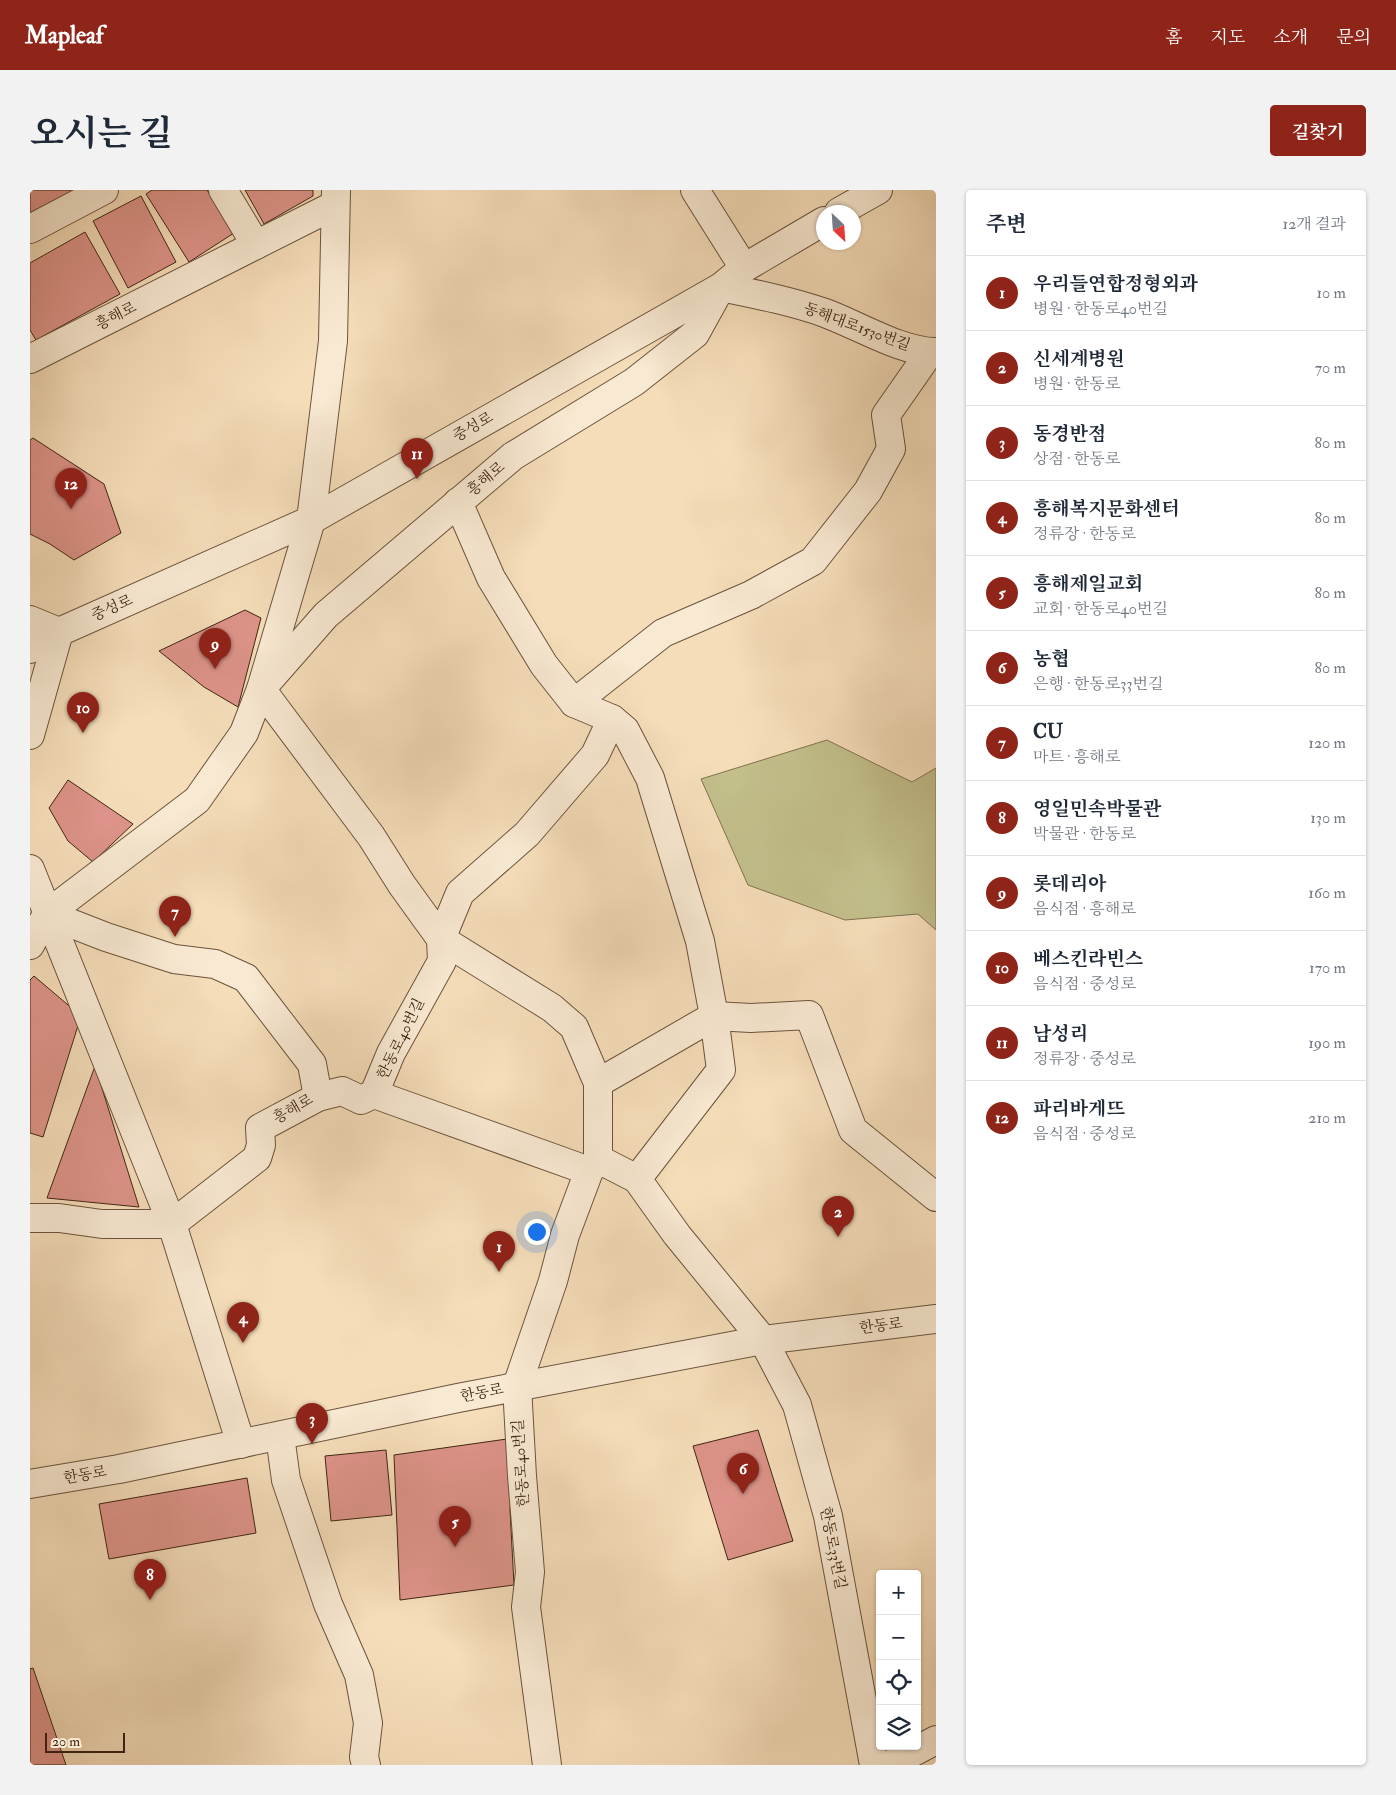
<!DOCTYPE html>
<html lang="ko">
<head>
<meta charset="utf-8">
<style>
  body { margin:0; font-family:"IM FELL Double Pica","Noto Serif KR",serif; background:#f2f2f3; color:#1f2937 }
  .controls { position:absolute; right:15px; bottom:15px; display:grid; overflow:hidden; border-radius:5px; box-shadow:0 1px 4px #0004 }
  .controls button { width:45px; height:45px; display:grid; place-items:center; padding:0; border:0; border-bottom:1px solid #e0e1e3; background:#fff; color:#1f2937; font:25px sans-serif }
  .compass { position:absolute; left:786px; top:15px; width:45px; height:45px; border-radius:50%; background:#fff; box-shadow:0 1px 4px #0004; rotate:155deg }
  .scale { position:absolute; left:15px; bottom:12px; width:80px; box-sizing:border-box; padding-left:5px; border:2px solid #3f2512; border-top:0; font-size:14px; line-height:18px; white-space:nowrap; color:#3f2512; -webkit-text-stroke:4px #f8e9d2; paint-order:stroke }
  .you { position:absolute; left:506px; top:1041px; width:18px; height:18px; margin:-12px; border:4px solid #fff; border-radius:50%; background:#1a73e8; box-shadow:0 0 0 8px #1a73e833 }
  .badge { display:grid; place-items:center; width:32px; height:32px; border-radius:50%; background:#8f2418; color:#fff; font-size:16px; font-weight:700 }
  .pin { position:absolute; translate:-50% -41px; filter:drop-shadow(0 1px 2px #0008) }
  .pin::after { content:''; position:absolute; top:26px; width:18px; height:15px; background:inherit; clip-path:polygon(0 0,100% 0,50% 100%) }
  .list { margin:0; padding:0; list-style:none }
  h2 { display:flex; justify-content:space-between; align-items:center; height:65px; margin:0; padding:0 20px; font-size:21px }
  h2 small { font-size:16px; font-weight:400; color:#747a83 }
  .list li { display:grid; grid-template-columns:32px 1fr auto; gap:15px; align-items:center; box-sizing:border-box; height:75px; padding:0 20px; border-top:1px solid #e0e1e3 }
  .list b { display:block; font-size:19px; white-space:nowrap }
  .list p { margin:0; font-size:16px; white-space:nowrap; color:#747a83 }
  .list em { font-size:16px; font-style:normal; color:#747a83 }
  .icon { flex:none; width:28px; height:28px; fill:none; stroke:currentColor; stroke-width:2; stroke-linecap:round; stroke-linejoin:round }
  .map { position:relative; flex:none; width:906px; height:1575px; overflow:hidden; border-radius:5px }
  header { display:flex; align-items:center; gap:30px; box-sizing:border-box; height:70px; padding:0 25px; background:#8f2418; color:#fff }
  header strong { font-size:24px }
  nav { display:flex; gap:28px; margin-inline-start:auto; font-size:18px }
  .intro { display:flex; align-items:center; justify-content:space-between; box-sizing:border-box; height:120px; padding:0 30px }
  h1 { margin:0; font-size:35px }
  .button { padding:12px 22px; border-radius:5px; background:#8f2418; color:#fff; font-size:18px; font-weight:700 }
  main { display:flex; gap:30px; padding:0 30px }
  aside { flex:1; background:#fff; border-radius:5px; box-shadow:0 1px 4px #0004 }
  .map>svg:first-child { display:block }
  .green { fill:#c2bf8b; stroke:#80724e }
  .building { fill:#dd9389; stroke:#3f2512 }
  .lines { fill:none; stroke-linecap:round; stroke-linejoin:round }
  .minor-casing { stroke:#6c533c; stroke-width:30 }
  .minor { stroke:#f8e9d2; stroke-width:28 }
  .labels { text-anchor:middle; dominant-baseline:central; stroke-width:4; stroke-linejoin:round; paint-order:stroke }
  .street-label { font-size:15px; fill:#3f2512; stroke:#f8e9d2 }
</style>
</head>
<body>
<header>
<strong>Mapleaf</strong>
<nav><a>홈</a><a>지도</a><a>소개</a><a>문의</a></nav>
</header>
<div class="intro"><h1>오시는 길</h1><a class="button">길찾기</a></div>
<main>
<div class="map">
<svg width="906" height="1575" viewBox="0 0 906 1575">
  <rect width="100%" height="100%" fill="#f5ddb9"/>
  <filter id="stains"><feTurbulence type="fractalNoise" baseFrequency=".004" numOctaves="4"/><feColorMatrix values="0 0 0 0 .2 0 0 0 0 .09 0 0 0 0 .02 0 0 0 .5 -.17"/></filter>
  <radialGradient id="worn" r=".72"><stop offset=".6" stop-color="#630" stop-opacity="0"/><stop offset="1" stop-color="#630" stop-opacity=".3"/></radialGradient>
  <path class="green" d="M 797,550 L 882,592 L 906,578 L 906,740 L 888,724 L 815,730 L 718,695 L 671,589 Z"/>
  <g class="building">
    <path d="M 0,0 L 57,0 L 0,31 Z"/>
    <path d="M 122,0 L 177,0 L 204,43 L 159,72 L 116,4 Z"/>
    <path d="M 215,0 L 283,0 L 283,6 L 234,34 Z"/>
    <path d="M 111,6 L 146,72 L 98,98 L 63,31 Z"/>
    <path d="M 55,42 L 90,104 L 6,150 L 0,140 L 0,73 Z"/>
    <path d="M 3,248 L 74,294 L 91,343 L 44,370 L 20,354 L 0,344 L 0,250 Z"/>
    <path d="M 215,420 L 231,428 L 208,517 L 174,497 L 129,461 Z"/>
    <path d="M 38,590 L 103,634 L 63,672 L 38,651 L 19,618 Z"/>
    <path d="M 4,786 L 51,826 L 13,947 L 0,943 L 0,790 Z"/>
    <path d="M 65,876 L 109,1017 L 17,1008 Z"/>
    <path d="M 728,1240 L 763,1351 L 698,1370 L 663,1256 Z"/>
    <path d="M 484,1248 L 480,1320 L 484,1395 L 370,1410 L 364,1265 Z"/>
    <path d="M 356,1260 L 362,1325 L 301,1331 L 295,1266 Z"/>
    <path d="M 217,1288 L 226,1343 L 79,1369 L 69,1314 Z"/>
    <path d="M 3,1478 L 36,1575 L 0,1575 L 0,1479 Z"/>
  </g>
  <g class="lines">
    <defs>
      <g id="minor">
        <path d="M 193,0 L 226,55"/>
        <path d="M 665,0 L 714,78"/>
        <path d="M 809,22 L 848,0"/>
        <path d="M 0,39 L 74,0"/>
        <path d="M 0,169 L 305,15"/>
        <path d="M 428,312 L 461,388 L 514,475 L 544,513"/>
        <path d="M 0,430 L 29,442 L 0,545"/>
        <path d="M 0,459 L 29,442 L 281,330 L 691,97 L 714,78 L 794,31"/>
        <path d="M 0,679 L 142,1034 L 211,1254"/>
        <path d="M 17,724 L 76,747 L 144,769 L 185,774 L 216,788 L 282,874 L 288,907"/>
        <path d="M 0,755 L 17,724 L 167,610 L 214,543 L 231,499 L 281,330 L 303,151 L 306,0"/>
        <path d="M 684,826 L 721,828 L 779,825 L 823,940 L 906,1007"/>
        <path d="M 568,893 L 684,826"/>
        <path d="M 344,904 L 361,863 L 412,771 L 411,749 L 430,703 L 497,644 L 565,565 L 582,529"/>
        <path d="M 344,904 L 559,981"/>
        <path d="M 568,969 L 607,989 L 691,880 L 684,826 L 670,751 L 620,588 L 595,540 L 582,529 L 544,513 L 633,443 L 721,405 L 783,371 L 838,301 L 861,259 L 856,225 L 900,162"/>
        <path d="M 607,989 L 647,1045 L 733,1150 L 767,1215 L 798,1326 L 844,1575"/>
        <path d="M 0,1028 L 29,1028 L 72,1034 L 142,1034 L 227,968 L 231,955 L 230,938 L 288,907 L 312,901 L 331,910 L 344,904"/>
        <path d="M 250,1246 L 256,1290 L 298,1414 L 329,1485 L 338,1533 L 334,1567 L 336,1575"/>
        <path d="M 0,1294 L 89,1279 L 428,1208 L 733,1150 L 906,1129"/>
        <path d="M 517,1575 L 496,1417 L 500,1382 L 492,1286 L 487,1196 L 523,1091 L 535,1045 L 559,981 L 568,969 L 568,893 L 544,837 L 522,818 L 411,749 L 372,695 L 341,646 L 231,499 L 296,425 L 483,266 L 604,192 L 665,144 L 691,97 C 725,104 761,111 795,123 C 828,135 871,162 906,162"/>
        <path d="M 859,1575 L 906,1550"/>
      </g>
    </defs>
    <use href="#minor" class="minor-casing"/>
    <use href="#minor" class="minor"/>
  </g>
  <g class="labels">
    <g class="street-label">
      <text transform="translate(86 126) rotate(-27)">흥해로</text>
      <text transform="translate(827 137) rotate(20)">동해대로1530번길</text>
      <text transform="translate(443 237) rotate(-30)">중성로</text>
      <text transform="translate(456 289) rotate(-40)">흥해로</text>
      <text transform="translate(82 418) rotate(-24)">중성로</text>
      <text transform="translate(371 849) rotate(-64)">한동로40번길</text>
      <text transform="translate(263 919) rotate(-30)">흥해로</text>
      <text transform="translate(851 1136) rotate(-7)">한동로</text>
      <text transform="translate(452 1203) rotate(-11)">한동로</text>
      <text transform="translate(491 1273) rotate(-94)">한동로40번길</text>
      <text transform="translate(55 1285) rotate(-10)">한동로</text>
      <text transform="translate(803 1358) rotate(79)">한동로33번길</text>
    </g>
  </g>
  <rect width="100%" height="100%" filter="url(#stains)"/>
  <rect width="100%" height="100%" fill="url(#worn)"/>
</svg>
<div class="controls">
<button>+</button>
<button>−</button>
<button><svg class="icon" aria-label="locate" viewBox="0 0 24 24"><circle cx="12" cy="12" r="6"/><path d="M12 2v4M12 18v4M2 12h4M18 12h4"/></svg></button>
<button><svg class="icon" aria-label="layers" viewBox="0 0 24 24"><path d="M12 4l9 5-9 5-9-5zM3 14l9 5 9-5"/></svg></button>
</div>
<svg class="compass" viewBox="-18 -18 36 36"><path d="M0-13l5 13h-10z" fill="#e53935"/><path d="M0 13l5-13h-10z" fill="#747a83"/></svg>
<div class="scale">20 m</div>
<div class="you"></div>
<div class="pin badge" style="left:469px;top:1082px">1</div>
<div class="pin badge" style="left:808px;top:1047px">2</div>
<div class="pin badge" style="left:282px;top:1254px">3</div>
<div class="pin badge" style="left:213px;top:1153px">4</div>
<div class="pin badge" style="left:425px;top:1357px">5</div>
<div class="pin badge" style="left:713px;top:1304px">6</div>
<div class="pin badge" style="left:145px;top:747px">7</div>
<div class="pin badge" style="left:120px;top:1410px">8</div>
<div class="pin badge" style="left:185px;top:479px">9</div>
<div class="pin badge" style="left:53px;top:543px">10</div>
<div class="pin badge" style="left:387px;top:289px">11</div>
<div class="pin badge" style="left:41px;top:319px">12</div>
</div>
<aside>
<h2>주변<small>12개 결과</small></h2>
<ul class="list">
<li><span class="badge">1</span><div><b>우리들연합정형외과</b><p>병원 · 한동로40번길</p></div><em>10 m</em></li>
<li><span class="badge">2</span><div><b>신세계병원</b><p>병원 · 한동로</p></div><em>70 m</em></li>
<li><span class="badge">3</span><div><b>동경반점</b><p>상점 · 한동로</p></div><em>80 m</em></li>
<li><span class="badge">4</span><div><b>흥해복지문화센터</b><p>정류장 · 한동로</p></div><em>80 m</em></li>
<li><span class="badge">5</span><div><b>흥해제일교회</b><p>교회 · 한동로40번길</p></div><em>80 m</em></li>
<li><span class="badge">6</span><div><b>농협</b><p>은행 · 한동로33번길</p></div><em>80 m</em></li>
<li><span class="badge">7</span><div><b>CU</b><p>마트 · 흥해로</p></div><em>120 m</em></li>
<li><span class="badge">8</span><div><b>영일민속박물관</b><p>박물관 · 한동로</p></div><em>130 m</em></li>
<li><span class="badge">9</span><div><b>롯데리아</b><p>음식점 · 흥해로</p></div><em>160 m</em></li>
<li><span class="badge">10</span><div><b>베스킨라빈스</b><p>음식점 · 중성로</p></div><em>170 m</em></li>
<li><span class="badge">11</span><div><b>남성리</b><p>정류장 · 중성로</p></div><em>190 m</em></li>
<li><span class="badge">12</span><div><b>파리바게뜨</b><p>음식점 · 중성로</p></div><em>210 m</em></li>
</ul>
</aside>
</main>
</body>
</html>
